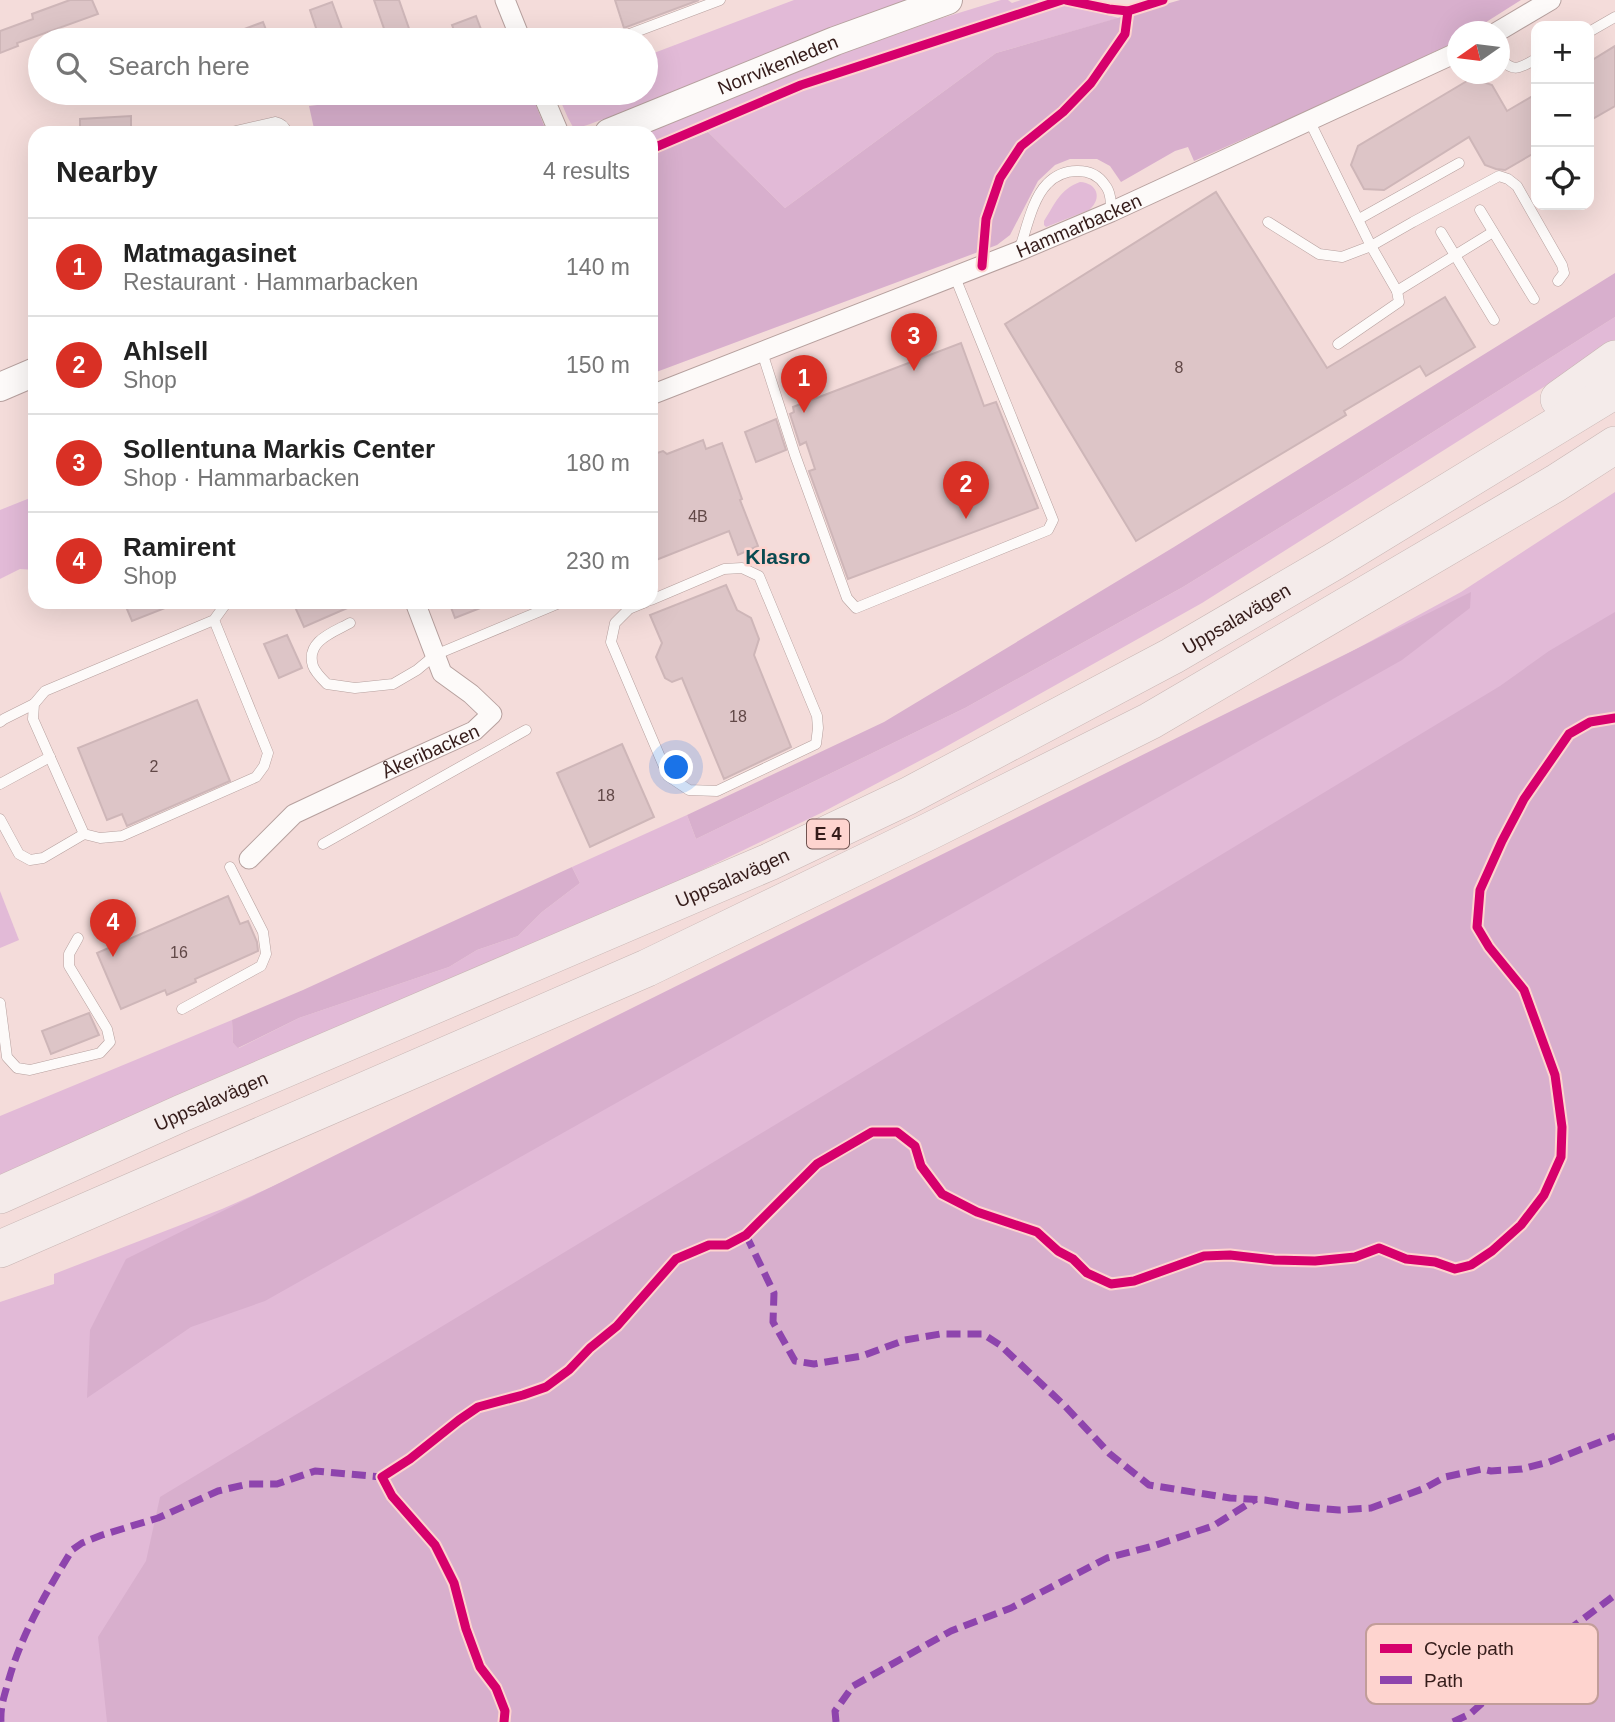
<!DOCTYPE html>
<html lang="en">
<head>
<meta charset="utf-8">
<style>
  body { margin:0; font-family:Arial,sans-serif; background:#f6f6f6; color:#222 }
  .controls { position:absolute; right:21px; top:21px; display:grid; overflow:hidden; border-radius:14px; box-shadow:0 7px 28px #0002 }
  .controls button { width:63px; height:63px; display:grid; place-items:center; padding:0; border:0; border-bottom:2px solid #e0e0e0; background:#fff; color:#222; font:35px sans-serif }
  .compass { position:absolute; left:1447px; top:21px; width:63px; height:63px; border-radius:50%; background:#fff; box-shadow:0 7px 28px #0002; rotate:256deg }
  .you { position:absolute; left:677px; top:768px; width:24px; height:24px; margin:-18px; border:5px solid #fff; border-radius:50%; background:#1a73e8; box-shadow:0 0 0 10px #1a73e833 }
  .badge { display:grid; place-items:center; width:46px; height:46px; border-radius:50%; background:#d93025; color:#fff; font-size:23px; font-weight:700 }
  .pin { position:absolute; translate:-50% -58px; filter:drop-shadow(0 2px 4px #0008) }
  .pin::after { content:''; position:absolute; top:37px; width:24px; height:21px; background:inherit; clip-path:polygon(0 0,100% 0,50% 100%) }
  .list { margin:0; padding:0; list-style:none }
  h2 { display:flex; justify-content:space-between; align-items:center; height:91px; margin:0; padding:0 28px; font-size:30px }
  h2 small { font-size:23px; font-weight:400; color:#767676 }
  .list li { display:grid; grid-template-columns:46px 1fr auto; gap:21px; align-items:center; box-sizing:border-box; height:98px; padding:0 28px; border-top:2px solid #e0e0e0 }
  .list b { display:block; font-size:26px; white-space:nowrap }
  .list p { margin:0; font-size:23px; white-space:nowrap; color:#767676 }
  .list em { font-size:23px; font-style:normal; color:#767676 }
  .icon { flex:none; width:38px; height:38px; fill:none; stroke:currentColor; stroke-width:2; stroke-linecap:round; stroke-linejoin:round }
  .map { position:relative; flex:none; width:1615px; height:1722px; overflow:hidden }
  .search { position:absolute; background:#fff; box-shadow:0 7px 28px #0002; left:28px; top:28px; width:630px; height:77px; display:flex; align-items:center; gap:18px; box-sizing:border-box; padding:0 24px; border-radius:38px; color:#767676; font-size:26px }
  .panel { position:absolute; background:#fff; box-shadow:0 7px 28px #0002; left:28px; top:126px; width:630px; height:483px; border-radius:21px }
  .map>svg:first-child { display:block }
  .green { fill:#e2bad7 }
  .forest { fill:#d8afcd }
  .building { fill:#ddc5c7; stroke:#ceb6b8; stroke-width:2 }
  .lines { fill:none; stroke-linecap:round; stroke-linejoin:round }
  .service-casing { stroke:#b6a09e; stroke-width:11 }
  .minor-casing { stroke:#b6a09e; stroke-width:21 }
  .secondary-casing { stroke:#b6a09e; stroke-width:30 }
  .motorway-casing { stroke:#c8b6b4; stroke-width:38 }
  .service { stroke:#fdfaf9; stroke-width:10 }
  .minor { stroke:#fdfaf9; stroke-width:19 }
  .secondary { stroke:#fdfaf9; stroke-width:28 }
  .motorway { stroke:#f4ebea; stroke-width:37 }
  .quiet { stroke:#8e44ad; stroke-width:7; stroke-dasharray:14 7; stroke-linecap:butt }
  .cycleway-casing { stroke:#fed4cf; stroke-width:13 }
  .cycleway { stroke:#d6006c; stroke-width:9 }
  .labels { text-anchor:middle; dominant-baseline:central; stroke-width:5; stroke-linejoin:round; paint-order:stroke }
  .number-label { font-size:16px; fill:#614847 }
  .shield { fill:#fed4cf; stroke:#715350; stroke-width:2 }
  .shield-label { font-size:18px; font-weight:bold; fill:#351c1a }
  .street-label { font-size:19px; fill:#351c1a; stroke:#fed4cf }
  .neighbourhood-label { font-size:21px; font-weight:bold; fill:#0a4a51; stroke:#fed4cf }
  .key { fill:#fed4cf; stroke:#c29d99; stroke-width:2 }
  .key-label { font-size:19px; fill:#351c1a }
</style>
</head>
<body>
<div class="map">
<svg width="1615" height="1722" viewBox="0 0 1615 1722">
  <rect width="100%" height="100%" fill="#f4dcda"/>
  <g class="green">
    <path d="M 794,0 L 909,0 L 617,118 C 602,115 589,129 573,127 L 568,118 L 557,93 L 646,93 L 646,56 Z"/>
    <path d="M 1001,0 L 1008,0 L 1012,3 L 1021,0 L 1039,0 L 1035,2 L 1035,4 L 812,76 L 651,144 L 651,133 L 647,133 L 750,89 L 819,62 L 939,19 Z"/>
    <path d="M 1062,3 L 1119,18 L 996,53 L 785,208 L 708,132 L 719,125 L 800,91 Z"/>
    <path d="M 1080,182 C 1097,183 1103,198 1089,210 L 1046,227 L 1044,225 L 1044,221 C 1055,204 1060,189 1080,182 Z"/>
    <path d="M 1615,317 L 1615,342 L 1202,603 L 940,750 L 821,813 L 679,881 L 0,1176 L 0,1116 L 232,1020 L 233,1043 L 239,1048 L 299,1018 L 449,967 L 477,950 L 518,936 L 542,912 L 580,883 L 572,867 L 687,815 L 696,839 L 965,708 L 1183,587 L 1357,480 Z"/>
    <path d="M 1615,492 L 1615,1722 L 0,1722 L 0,1302 L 54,1284 L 54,1274 L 222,1209 L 571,1054 L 901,897 L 1461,592 Z"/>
    <path d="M 35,496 L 35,570 L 20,569 L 0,579 L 0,510 Z"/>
    <path d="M 0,891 L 19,940 L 0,948 Z"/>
  </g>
  <g class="forest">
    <path d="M 1180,0 L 1521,0 L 1472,31 L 1458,32 L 1457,41 L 1352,91 L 1194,161 L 1188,147 L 1175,151 L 1121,182 L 1110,166 L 1097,159 L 1070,159 L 1055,165 L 1038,181 L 1010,235 L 997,245 L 651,374 L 651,155 L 708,132 L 785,208 L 996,53 Z"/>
    <path d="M 415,93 L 531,93 L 547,133 L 315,133 L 309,106 Z"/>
    <path d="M 1615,273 L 1615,317 L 1357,480 L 1183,587 L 965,708 L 696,839 L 687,815 L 884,722 L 1174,547 Z"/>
    <path d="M 1471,592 L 1470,608 L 1402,660 L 265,1301 L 191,1327 L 87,1398 L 90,1330 L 126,1259 Z"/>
    <path d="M 1615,612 L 1615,1722 L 107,1722 L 98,1637 L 146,1561 L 160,1497 L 1500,686 L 1549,651 Z"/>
    <path d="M 572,867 L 580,883 L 542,912 L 518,936 L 477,950 L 449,967 L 299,1018 L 238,1048 L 233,1043 L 232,1020 L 303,990 Z"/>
  </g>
  <g class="building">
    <path d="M 70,0 L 92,0 L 98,14 L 17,43 L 18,46 L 0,53 L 0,31 L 33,19 L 32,14 Z"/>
    <path d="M 374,0 L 399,0 L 413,40 L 388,40 Z"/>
    <path d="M 615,0 L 699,0 L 624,28 Z"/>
    <path d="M 332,2 L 346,40 L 320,40 L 310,10 Z"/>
    <path d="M 476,16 L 485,40 L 458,40 L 452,25 Z"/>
    <path d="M 263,22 L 270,40 L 218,40 L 218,39 Z"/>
    <path d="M 1615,46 L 1615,106 L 1589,121 L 1589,62 Z"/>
    <path d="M 1472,78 L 1492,85 L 1507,111 L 1536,94 L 1536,152 L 1505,170 L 1496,169 L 1485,165 L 1469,137 L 1384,190 L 1364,189 L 1351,165 L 1358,146 Z"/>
    <path d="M 131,116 L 131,133 L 80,133 L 80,119 Z"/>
    <path d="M 1216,192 L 1327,368 L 1445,297 L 1475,347 L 1426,376 L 1420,366 L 1344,411 L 1346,415 L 1136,541 L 1005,324 Z"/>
    <path d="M 961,343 L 984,406 L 996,402 L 1038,508 L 848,579 L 809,471 L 815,469 L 806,442 L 800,445 L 790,414 L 794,412 L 793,407 Z"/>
    <path d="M 776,419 L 786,450 L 756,462 L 745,432 Z"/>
    <path d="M 703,440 L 706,449 L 722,443 L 742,499 L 740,500 L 758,546 L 738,555 L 729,531 L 651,562 L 651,455 L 663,451 L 667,454 Z"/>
    <path d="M 726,585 L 737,610 L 751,618 L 759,639 L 754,655 L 791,747 L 724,779 L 682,678 L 672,682 L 665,678 L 656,657 L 662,643 L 650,615 Z"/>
    <path d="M 124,602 L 177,602 L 178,603 L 132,621 Z"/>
    <path d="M 305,602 L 361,602 L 304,627 L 295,607 Z"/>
    <path d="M 449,602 L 493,602 L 493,603 L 455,618 Z"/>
    <path d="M 287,635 L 302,668 L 279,678 L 264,644 Z"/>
    <path d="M 197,700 L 230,781 L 127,826 L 122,814 L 107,820 L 78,748 Z"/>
    <path d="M 622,744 L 654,817 L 590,847 L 557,773 Z"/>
    <path d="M 228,896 L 240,924 L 248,921 L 257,942 L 258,951 L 195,979 L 196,982 L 167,995 L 165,990 L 121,1009 L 97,953 Z"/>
    <path d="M 89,1013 L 99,1035 L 51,1054 L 42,1031 Z"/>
  </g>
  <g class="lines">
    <defs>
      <g id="service">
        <path d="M 1589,32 L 1615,17"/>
        <path d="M 592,40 L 602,37 L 614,40"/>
        <path d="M 614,40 L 720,0"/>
        <path d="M 1500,59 C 1515,73 1519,68 1536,59"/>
        <path d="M 1309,120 L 1371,246 L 1397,291 L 1493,232"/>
        <path d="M 227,133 L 275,122 C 281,123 285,127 287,133"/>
        <path d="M 1480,210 L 1534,299"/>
        <path d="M 1359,219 L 1459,163"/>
        <path d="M 1268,222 L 1319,254 L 1342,257 L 1371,246 L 1413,222 L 1499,176 L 1508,179 L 1517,186 L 1562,265 L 1564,273 L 1558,281"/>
        <path d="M 1441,232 L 1494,320"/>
        <path d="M 1019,251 C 1026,231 1032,199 1047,184 C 1062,168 1092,165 1105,185 C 1111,192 1111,203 1111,212"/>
        <path d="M 1338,344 L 1399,302 L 1397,291"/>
        <path d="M 762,352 L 795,455 L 847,598 L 856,608 L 1048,530 L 1053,520 L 955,277"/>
        <path d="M 646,602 L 629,609 L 615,623 L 611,642 L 668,776 L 689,790 L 717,791 L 816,744 L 818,728 L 817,716 L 759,576 L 742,568 L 724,569 L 651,600"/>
        <path d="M 214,620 L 268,753 L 264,766 L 256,777 L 122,836 L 100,838 L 84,834 L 33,719 L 34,704 L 45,691 L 214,620 L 227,602"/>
        <path d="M 350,623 C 334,632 305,641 313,666 C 315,672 322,679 327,684 L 355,688 L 393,684 L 417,670 L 435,655 L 562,602"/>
        <path d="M 0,722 L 4,719 L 34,704"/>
        <path d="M 0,784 L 50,757"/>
        <path d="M 0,819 L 19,854 L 30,860 L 43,858 L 84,834"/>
        <path d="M 323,844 L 526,730"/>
        <path d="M 0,1003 L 7,1057 L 17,1068 L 30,1070 L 100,1053 L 110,1042 L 107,1029 L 69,966 L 69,954 L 78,938"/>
        <path d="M 182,1009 L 261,966 L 266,954 L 263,932 L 230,867"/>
      </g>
      <g id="minor">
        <path d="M 505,0 L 521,40"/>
        <path d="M 1497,32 L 1551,0"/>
        <path d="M 542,93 L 559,133"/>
        <path id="s1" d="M 651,395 L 1019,251 L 1111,212 L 1458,52"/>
        <path id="s2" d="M 249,859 L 294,814 L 392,768 L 474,731 L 492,714 L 471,694 L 442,673 L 415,602"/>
      </g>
      <g id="secondary">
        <path id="s3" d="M 609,133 L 835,41 L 948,0"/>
        <path d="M 0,387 L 35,372"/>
      </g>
      <g id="motorway">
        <path d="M 1559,399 L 1615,359"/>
        <path id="s4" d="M 0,1195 L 182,1113 L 769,862 L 908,796 L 1172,656 L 1333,562 L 1615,390"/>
        <path d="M 0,1249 L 647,968 L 928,832 L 1150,721 L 1556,483 L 1615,445"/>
      </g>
    </defs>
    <use href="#service" class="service-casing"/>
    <use href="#minor" class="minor-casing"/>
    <use href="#secondary" class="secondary-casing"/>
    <use href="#motorway" class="motorway-casing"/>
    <use href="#service" class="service"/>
    <use href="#minor" class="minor"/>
    <use href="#secondary" class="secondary"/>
    <use href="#motorway" class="motorway"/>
    <g class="quiet">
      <path d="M 746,1235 L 774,1293 L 773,1322 L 795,1361 L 814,1364 L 862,1356 L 905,1340 L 940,1334 L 983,1334 L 1000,1345 L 1065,1406 L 1110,1454 L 1149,1485 L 1230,1498 L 1265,1500 L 1305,1507 L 1339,1510 L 1371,1508 L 1425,1488 L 1445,1477 L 1482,1469 L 1491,1471 L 1522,1469 L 1549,1462 L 1615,1436"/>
      <path d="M 1,1722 C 0,1706 5,1694 9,1679 C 22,1633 47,1591 72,1550 L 82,1543 L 102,1535 L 158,1518 L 218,1491 L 248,1484 L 277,1484 L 315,1471 L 382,1477"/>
      <path d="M 836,1722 L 835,1711 L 853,1686 L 951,1631 L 1011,1608 L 1107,1558 L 1153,1546 L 1213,1526 L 1256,1499"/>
      <path d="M 1453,1722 L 1470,1714 L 1543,1649 L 1615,1595"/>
    </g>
    <defs>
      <g id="cycleway">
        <path d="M 1066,0 L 1109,9 L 1128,11 L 1163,0"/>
        <path d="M 651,149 L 801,85 L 1062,0"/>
        <path d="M 982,266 L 986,219 L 1000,178 L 1021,146 L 1063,112 L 1091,83 L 1125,34 L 1128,11"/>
        <path d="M 504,1722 L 505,1711 L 496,1688 L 480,1667 L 466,1629 L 454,1583 L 435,1545 L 392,1496 L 382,1477 L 410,1459 L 459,1420 L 478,1407 L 523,1395 L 546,1387 L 569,1370 L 590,1348 L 617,1326 L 676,1259 L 709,1245 L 727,1245 L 746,1235 L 817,1164 L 872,1132 L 897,1132 L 915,1146 L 921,1166 L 942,1194 L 977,1212 L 1037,1232 L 1058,1251 L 1073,1259 L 1087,1273 L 1111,1284 L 1134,1281 L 1204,1256 L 1230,1255 L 1274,1260 L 1315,1261 L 1355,1257 L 1379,1248 L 1406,1259 L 1435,1262 L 1455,1269 L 1471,1265 L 1492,1251 L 1521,1225 L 1544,1195 L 1561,1157 L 1562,1127 L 1555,1075 L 1524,990 L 1489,947 L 1477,927 L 1480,890 L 1502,841 L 1524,799 L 1569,734 L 1590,722 L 1615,718"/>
      </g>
    </defs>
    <use href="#cycleway" class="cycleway-casing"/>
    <use href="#cycleway" class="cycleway"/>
  </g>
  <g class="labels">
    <g class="number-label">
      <text x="1179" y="367">8</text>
      <text x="698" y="516">4B</text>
      <text x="738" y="716">18</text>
      <text x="154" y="766">2</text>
      <text x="606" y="795">18</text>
      <text x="179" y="952">16</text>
    </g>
    <rect class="shield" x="807" y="819.5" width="42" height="29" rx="5"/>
    <g class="shield-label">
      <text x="828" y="834">E 4</text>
    </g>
    <g class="street-label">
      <text stroke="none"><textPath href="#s3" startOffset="182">Norrvikenleden</textPath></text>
      <text stroke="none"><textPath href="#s1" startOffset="460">Hammarbacken</textPath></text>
      <text stroke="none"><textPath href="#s4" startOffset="1365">Uppsalavägen</textPath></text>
      <text stroke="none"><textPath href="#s2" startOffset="214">Åkeribacken</textPath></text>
      <text stroke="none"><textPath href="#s4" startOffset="798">Uppsalavägen</textPath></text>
      <text stroke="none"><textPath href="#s4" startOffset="231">Uppsalavägen</textPath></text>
    </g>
    <g class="neighbourhood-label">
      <text x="778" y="556">Klasro</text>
    </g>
  </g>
  <rect x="1366" y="1624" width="232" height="80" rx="10" class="key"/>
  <rect x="1380" y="1644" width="32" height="9" fill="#d6006c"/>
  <rect x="1380" y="1676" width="32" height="8" fill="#8e44ad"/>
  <g class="key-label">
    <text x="1424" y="1655">Cycle path</text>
    <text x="1424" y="1687">Path</text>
  </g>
</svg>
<div class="controls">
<button>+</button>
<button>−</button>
<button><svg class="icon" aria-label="locate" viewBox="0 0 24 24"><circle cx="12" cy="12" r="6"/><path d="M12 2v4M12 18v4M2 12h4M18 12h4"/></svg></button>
</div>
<svg class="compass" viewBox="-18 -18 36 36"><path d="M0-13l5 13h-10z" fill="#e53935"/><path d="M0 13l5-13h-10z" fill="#767676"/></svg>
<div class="you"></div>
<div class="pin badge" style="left:804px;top:413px">1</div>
<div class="pin badge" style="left:966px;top:519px">2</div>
<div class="pin badge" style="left:914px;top:371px">3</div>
<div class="pin badge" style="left:113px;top:957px">4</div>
<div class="search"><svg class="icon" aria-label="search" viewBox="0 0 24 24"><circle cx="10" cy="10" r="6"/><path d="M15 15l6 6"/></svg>Search here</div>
<section class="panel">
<h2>Nearby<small>4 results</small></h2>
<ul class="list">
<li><span class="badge">1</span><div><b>Matmagasinet</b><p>Restaurant · Hammarbacken</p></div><em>140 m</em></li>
<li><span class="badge">2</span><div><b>Ahlsell</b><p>Shop</p></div><em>150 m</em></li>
<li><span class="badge">3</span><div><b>Sollentuna Markis Center</b><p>Shop · Hammarbacken</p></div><em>180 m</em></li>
<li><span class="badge">4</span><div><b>Ramirent</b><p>Shop</p></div><em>230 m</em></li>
</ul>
</section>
</div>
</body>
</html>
